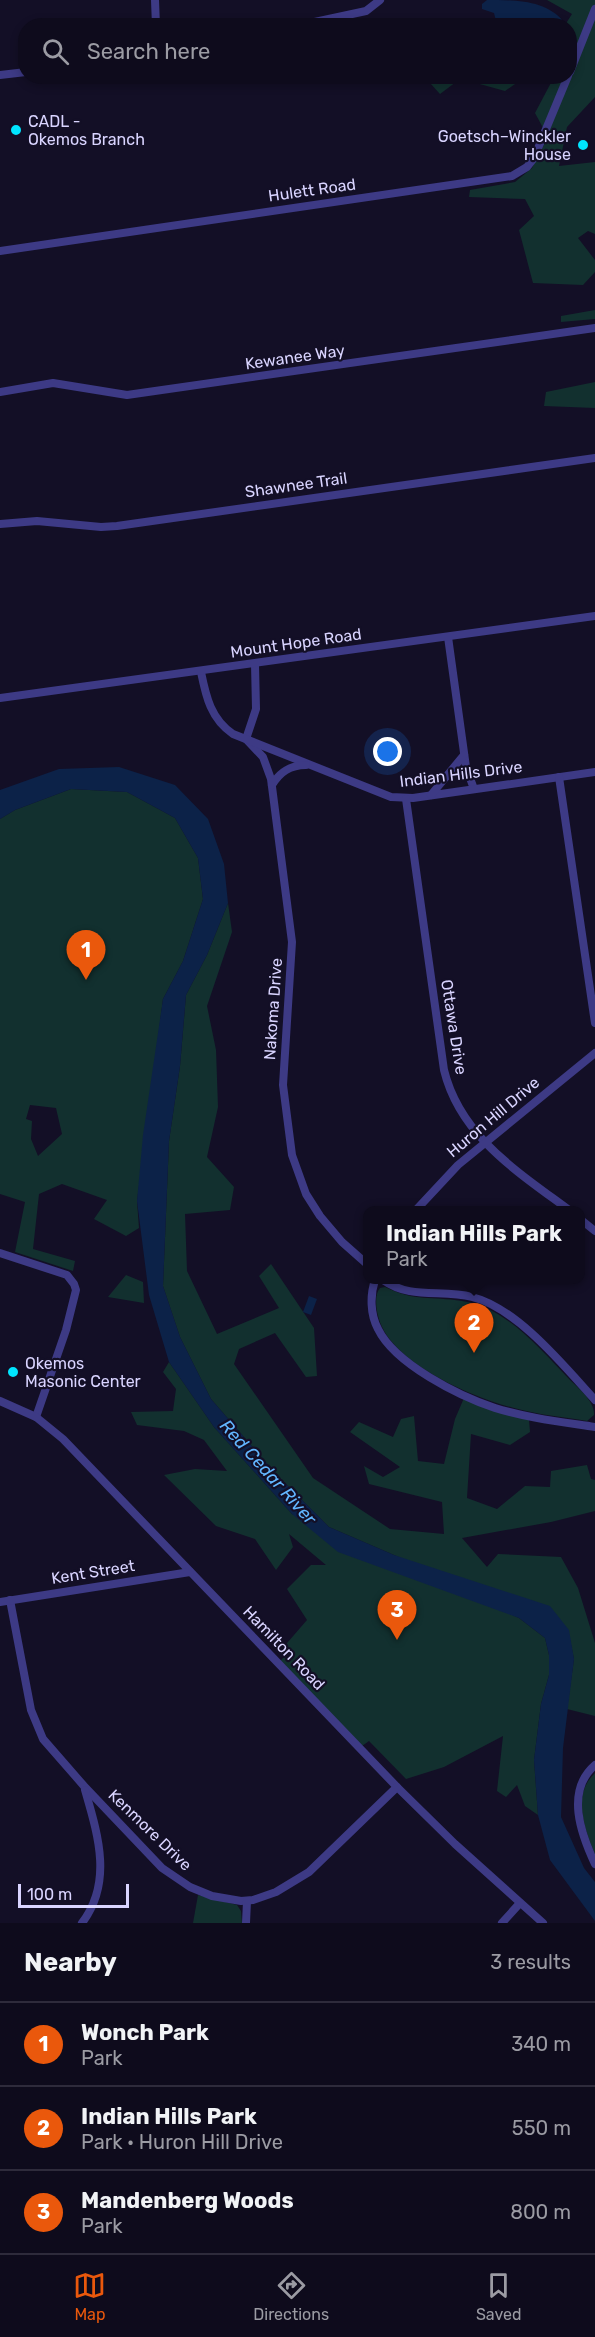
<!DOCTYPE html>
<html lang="en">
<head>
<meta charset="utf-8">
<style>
  body { margin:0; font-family:Rubik,sans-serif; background:#1c1929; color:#f1f3f6 }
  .scale { position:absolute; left:18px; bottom:15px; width:111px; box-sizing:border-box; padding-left:6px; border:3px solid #d9d4ff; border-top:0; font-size:16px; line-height:21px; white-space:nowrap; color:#d9d4ff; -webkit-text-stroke:4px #130f26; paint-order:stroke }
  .you { position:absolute; left:388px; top:752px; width:21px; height:21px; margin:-15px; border:4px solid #fff; border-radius:50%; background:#1a73e8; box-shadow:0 0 0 9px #1a73e833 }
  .badge { display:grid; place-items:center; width:39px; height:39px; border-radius:50%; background:#ea580c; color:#fff; font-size:20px; font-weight:700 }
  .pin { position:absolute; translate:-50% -50px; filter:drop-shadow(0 2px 3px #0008) }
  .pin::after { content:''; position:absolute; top:32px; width:21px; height:18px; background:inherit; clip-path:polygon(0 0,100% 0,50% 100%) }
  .popup { position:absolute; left:363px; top:1206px; width:222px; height:78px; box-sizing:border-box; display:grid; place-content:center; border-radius:12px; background:#0e0b1c; filter:drop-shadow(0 2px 4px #0005); font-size:20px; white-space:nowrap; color:#9b9ba3 }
  .popup b { font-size:22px; color:#f1f3f6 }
  .popup::after { content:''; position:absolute; left:50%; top:100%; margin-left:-12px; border:12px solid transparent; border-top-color:#0e0b1c }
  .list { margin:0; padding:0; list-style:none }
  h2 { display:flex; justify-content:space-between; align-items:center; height:78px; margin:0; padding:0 24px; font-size:26px }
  h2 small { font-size:20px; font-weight:400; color:#9b9ba3 }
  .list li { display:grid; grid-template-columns:39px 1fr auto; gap:18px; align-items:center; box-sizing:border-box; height:84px; padding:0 24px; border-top:2px solid #2e2b3b }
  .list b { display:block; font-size:22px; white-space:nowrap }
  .list p { margin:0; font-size:20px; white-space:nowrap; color:#9b9ba3 }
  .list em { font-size:20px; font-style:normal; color:#9b9ba3 }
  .icon { flex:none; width:33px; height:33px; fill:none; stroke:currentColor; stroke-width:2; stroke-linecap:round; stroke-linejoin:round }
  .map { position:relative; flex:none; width:595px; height:1923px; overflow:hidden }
  .search { position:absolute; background:#0e0b1c; box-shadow:0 3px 9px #0003; left:18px; right:18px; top:18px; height:66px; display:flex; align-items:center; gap:15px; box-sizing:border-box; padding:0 21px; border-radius:24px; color:#9b9ba3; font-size:22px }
  .sheet { height:330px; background:#0e0b1c }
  nav { display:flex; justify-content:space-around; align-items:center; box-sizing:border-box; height:84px; border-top:2px solid #2e2b3b; background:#0e0b1c; font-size:16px; color:#9b9ba3 }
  nav a { display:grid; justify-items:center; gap:3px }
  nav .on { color:#ea580c }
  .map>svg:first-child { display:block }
  .green { fill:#12302f; fill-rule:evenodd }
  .water { fill:#0c2248 }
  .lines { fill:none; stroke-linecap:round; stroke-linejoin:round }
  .minor { stroke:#3d3a85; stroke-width:8 }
  .poi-dot { fill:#00e5ff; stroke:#130f26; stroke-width:2 }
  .labels { text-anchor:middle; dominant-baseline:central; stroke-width:4.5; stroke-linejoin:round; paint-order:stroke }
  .poi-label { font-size:16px; fill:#d9d4ff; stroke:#130f26; text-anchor:start }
  .street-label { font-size:16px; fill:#d9d4ff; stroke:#130f26 }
  .water-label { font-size:18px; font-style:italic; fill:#62b6ff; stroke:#130f26 }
</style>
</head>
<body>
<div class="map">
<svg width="595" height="1923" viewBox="0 0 595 1923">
  <rect width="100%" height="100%" fill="#130f26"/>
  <g class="green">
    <path d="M 547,0 L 595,0 L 595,97 L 567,127 L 559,166 L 595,162 L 595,234 L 588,231 L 578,238 L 595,260 L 595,272 L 583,285 L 533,283 L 519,230 L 534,216 L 525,199 L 469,197 L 470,190 L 515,182 L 532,168 L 548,137 L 535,113 L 554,77 L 570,76 L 570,26 L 565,25 L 572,14 Z"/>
    <path d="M 438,76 L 451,77 L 456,82 L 440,94 L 430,83 Z"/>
    <path d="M 478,77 L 478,76 L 525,77 L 505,91 L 476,83 Z"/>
    <path d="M 595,310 L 595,319 L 561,322 L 561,316 Z"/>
    <path d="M 595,382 L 595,408 L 544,406 L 546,392 Z"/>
    <path d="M 71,789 L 127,792 L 175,818 L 198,858 L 203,899 L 183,961 L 163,999 L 137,1201 L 139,1228 L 126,1236 L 94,1219 L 107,1200 L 62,1184 L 39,1194 L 33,1249 L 75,1261 L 73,1271 L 15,1252 L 25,1202 L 0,1194 L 0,819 L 15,810 ZM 30,1105 L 56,1108 L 62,1134 L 38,1156 L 31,1139 L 32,1121 L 26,1119 Z"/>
    <path d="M 228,903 L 232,932 L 207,1006 L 216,1050 L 218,1107 L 207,1157 L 234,1187 L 230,1210 L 185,1214 L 187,1271 L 217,1334 L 279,1308 L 259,1276 L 271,1264 L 314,1328 L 317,1376 L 306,1377 L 275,1333 L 239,1349 L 234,1364 L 313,1478 L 390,1529 L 444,1534 L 442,1502 L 369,1484 L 364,1466 L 383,1477 L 400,1467 L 350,1432 L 359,1422 L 393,1437 L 401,1419 L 414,1416 L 418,1461 L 444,1464 L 455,1419 L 464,1398 L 529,1420 L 530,1432 L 510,1445 L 471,1434 L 467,1498 L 497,1509 L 525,1486 L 550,1487 L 551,1471 L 587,1465 L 591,1479 L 595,1480 L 595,1511 L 551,1522 L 462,1538 L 487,1567 L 498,1554 L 561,1557 L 578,1588 L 595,1643 L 595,1716 L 567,1709 L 574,1659 L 568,1630 L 329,1527 L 275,1473 L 211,1399 L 180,1337 L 163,1286 L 169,1141 L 180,1066 L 186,995 L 207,955 Z"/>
    <path d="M 126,1275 L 143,1282 L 144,1303 L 108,1297 Z"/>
    <path d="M 385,1287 C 416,1302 431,1296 462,1301 C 507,1308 539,1348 569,1379 C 578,1388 595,1401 594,1415 L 587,1421 C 564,1417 540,1415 518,1409 C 476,1399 392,1364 379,1319 C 376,1310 374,1295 380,1288 Z"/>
    <path d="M 169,1362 L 214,1427 L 292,1514 L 519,1618 L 545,1638 L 549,1655 L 549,1675 L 541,1704 L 534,1760 L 538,1815 L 525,1806 L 517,1785 L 506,1797 L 497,1791 L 503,1736 L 444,1767 L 406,1779 L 369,1741 L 362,1746 L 280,1661 L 286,1655 L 281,1650 L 307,1620 L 287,1589 L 311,1565 L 326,1565 L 289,1534 L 293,1547 L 276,1570 L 255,1539 L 216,1526 L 164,1475 L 195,1469 L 227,1471 L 204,1440 L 184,1431 L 137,1425 L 131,1412 L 173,1411 L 176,1389 L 163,1372 Z"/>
    <path d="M 595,1773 L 595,1855 C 585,1828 571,1796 595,1773 Z"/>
    <path d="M 198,1895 L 237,1905 L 241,1911 L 242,1923 L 193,1923 Z"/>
  </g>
  <g class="water">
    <path d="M 487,0 C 516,0 546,0 564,22 L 561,25 L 497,25 L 494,13 L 482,9 L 482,4 Z"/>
    <path d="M 119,767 L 175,785 L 208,819 L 224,864 L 228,903 L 207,955 L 186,995 L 180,1066 L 169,1141 L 163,1286 L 180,1337 L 211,1399 L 275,1473 L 329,1527 L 394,1555 L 550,1606 L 569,1630 L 574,1659 L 563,1748 L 561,1817 L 584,1868 L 595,1882 L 595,1921 L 550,1860 L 538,1815 L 534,1760 L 541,1704 L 549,1675 L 549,1655 L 545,1638 L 519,1618 L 338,1552 L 292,1514 L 214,1427 L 169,1362 L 149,1295 L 137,1201 L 143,1135 L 163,999 L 183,961 L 203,899 L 198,858 L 175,818 L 127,792 L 71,789 L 15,810 L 0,819 L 0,790 L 59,769 Z"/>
    <path d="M 309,1296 L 317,1299 L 311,1315 L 303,1312 Z"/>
  </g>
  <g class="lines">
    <g class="minor">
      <path d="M 155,0 L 156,26"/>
      <path d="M 296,26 L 366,11 L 380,0"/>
      <path d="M 570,72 L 595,9"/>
      <path d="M 0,75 L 26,72"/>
      <path d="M 0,251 L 512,176 L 527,167 L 534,158 L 568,76"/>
      <path d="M 0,392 L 53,383 L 127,395 L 595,328"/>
      <path d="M 0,524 L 37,521 L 101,527 L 117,526 L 595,458"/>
      <path d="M 448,637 L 466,767 L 474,789"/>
      <path d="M 255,664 L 256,709 L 246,739 L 263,757 L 271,779 L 292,942 L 283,1085 L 292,1155 L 306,1194 L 320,1216 L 342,1242 L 368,1265"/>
      <path d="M 201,672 C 206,697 211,719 233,734 L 391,797 L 413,798 L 595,772"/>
      <path d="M 0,698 L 595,616"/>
      <path d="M 559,777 L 595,1023"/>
      <path d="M 272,785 C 280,772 290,765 306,765"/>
      <path d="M 431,795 L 464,755"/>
      <path d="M 406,799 L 444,1070 C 460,1136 518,1172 569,1210"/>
      <path d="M 416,1210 L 458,1165 L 595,1053"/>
      <path d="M 580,1219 L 595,1231"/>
      <path d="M 0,1253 L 67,1275 L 74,1284 L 76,1290 L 66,1330 L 36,1417"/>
      <path d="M 375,1280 C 370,1295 370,1314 378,1329 C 395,1364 459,1396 495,1408 C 527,1418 562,1422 595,1427"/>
      <path d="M 383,1280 C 411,1300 441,1289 472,1297 C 517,1308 564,1366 595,1400"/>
      <path d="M 0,1401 L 36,1417 L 63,1439 L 397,1787 L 455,1844 L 543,1923"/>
      <path d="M 10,1600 L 31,1710 L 43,1739 L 84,1786 L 162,1868 L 190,1887 L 212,1896 L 241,1901 L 253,1900 L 276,1892 L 309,1872 L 397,1787"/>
      <path d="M 0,1602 L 190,1572"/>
      <path d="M 595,1765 C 565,1791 581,1834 595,1864"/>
      <path d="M 82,1923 C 113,1882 98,1835 85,1790"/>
      <path d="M 246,1923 L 247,1901"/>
      <path d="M 502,1923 L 520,1903"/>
    </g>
  </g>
  <g class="poi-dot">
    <circle cx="16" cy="130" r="6"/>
    <circle cx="583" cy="145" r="6"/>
    <circle cx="13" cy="1372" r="6"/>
  </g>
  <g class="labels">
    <g class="poi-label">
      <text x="28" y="121">CADL -<tspan x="28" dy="18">Okemos Branch</tspan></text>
      <text x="571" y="136" text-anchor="end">Goetsch–Winckler<tspan x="571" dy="18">House</tspan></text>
      <text x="25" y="1363">Okemos<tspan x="25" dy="18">Masonic Center</tspan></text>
    </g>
    <g class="street-label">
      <text transform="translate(312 190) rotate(-8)">Hulett Road</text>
      <text transform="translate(295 357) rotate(-8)">Kewanee Way</text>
      <text transform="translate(296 485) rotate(-8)">Shawnee Trail</text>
      <text transform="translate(296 643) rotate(-8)">Mount Hope Road</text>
      <text transform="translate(461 774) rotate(-7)">Indian Hills Drive</text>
      <text transform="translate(273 1009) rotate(-86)">Nakoma Drive</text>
      <text transform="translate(454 1027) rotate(81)">Ottawa Drive</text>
      <text transform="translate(493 1117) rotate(-40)">Huron Hill Drive</text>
      <text transform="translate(93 1572) rotate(-9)">Kent Street</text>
      <text transform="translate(284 1648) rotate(46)">Hamilton Road</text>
      <text transform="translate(150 1830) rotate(44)">Kenmore Drive</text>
    </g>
    <g class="water-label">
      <text transform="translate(268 1472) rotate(48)">Red Cedar River</text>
    </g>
  </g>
</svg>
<div class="scale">100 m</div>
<div class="you"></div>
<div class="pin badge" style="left:86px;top:980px">1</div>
<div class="pin badge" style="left:474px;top:1353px">2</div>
<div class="popup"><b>Indian Hills Park</b>Park</div>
<div class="pin badge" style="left:397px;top:1640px">3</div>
<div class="search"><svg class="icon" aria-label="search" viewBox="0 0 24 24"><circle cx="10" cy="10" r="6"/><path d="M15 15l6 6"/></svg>Search here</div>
</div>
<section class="sheet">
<h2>Nearby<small>3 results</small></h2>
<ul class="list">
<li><span class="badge">1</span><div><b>Wonch Park</b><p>Park</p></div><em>340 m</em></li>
<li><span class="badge">2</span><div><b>Indian Hills Park</b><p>Park · Huron Hill Drive</p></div><em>550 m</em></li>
<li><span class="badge">3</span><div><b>Mandenberg Woods</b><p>Park</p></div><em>800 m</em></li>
</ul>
</section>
<nav>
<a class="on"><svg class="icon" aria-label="map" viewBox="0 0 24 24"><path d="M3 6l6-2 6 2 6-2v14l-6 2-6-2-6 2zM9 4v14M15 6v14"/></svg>Map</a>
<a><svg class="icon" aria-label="directions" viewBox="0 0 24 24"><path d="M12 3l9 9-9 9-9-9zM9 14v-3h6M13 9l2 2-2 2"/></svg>Directions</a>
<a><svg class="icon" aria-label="saved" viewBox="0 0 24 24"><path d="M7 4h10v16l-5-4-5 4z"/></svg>Saved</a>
</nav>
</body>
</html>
